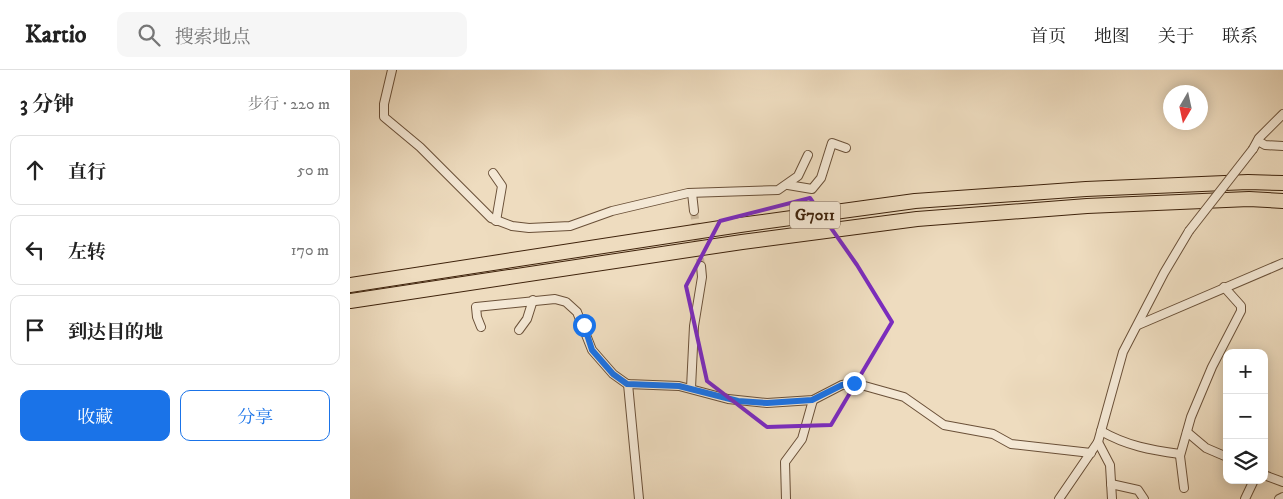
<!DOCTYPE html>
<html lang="zh">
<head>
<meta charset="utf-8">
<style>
  body { margin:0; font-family:"IM FELL DW Pica","Noto Serif SC",serif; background:#f6f6f6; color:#222 }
  .controls { position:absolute; right:15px; bottom:15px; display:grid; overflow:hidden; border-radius:10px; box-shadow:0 2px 12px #0003 }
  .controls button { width:45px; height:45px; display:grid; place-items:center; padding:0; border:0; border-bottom:1px solid #e0e0e0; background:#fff; color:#222; font:25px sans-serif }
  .compass { position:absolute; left:813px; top:15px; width:45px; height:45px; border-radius:50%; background:#fff; box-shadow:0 2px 12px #0003; rotate:189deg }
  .stop { position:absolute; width:15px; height:15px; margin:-11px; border:4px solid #1a73e8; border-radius:50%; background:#fff }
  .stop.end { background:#1a73e8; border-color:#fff; box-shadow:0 1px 5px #0008 }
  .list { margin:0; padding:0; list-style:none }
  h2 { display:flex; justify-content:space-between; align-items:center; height:65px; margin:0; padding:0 20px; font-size:21px }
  h2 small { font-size:16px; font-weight:400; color:#767676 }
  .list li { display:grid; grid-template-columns:32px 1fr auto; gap:15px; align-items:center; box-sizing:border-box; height:70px; margin:0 10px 10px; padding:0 10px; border:1px solid #e0e0e0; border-radius:10px }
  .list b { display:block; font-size:19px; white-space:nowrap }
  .list em { font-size:16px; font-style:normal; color:#767676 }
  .actions { display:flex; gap:10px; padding:15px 20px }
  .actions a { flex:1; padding:11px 0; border:1px solid #1a73e8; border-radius:10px; text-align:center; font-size:18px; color:#1a73e8 }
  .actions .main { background:#1a73e8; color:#fff }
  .icon { flex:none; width:28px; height:28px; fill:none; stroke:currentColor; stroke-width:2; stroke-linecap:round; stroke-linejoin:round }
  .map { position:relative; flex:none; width:933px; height:429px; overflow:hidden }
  header { display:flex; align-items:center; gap:30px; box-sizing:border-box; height:70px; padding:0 25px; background:#fff; border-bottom:1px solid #e0e0e0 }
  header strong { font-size:24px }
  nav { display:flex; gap:28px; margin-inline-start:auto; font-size:18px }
  .search { width:350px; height:45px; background:#f6f6f6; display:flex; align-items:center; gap:12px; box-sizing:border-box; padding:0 18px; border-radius:10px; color:#767676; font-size:19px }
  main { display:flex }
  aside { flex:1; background:#fff }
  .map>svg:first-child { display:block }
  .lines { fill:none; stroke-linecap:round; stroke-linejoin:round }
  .street-tunnel { stroke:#cbb79b; stroke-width:8; stroke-dasharray:8 4; stroke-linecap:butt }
  .street-casing { stroke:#6a5038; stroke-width:10 }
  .highway-casing { stroke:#3e220b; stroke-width:16 }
  .street { stroke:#f4e8d5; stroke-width:8 }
  .highway { stroke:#eedcbf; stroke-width:14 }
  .street-bridge-casing { stroke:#6a5038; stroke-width:10; stroke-linecap:butt }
  .street-bridge { stroke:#f4e8d5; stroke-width:8 }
  .route { stroke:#1a73e8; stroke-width:6 }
  .marked { fill:none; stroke:#7b2cbf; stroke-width:4; stroke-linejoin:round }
  .labels { text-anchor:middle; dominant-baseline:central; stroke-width:4; stroke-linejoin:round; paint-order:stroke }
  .shield { fill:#f4e8d5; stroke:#755d48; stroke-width:1 }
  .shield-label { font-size:16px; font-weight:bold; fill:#3e220b }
</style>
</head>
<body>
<header>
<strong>Kartio</strong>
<div class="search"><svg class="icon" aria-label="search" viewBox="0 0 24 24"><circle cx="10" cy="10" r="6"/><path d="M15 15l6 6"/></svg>搜索地点</div>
<nav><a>首页</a><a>地图</a><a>关于</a><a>联系</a></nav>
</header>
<main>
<aside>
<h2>3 分钟<small>步行 · 220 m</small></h2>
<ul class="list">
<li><svg class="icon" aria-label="ahead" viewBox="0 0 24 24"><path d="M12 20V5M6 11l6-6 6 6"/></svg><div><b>直行</b></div><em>50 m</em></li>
<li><svg class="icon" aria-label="left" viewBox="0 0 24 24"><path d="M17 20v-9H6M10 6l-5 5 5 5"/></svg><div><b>左转</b></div><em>170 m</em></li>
<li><svg class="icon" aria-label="arrive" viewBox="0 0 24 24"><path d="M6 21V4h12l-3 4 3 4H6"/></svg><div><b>到达目的地</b></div></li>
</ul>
<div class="actions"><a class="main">收藏</a><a>分享</a></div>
</aside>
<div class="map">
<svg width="933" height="429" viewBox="0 0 933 429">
  <rect width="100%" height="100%" fill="#eedcbf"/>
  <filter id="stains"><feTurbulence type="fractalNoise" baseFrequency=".004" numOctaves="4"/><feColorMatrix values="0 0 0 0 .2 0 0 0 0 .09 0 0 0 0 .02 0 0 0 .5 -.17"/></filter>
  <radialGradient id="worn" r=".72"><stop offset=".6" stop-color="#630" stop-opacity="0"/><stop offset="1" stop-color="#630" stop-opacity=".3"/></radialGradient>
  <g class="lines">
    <path class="street-tunnel" d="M 344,141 L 351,196"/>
    <defs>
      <g id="street">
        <path d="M 42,0 L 34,34 L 34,47 L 70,77 L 141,148 L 162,156 L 179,158 L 220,156 L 262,141 L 338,123 L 428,120 L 448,106 L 458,85"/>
        <path d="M 908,71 L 915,75 L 933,76"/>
        <path d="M 903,79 L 909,68 L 933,44"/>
        <path d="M 143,103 L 152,116 L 146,151"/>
        <path d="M 438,115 L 462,119 L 471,108 L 482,73 L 496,78"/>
        <path d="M 342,123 L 344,141"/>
        <path d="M 788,255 L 933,193"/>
        <path d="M 131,257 L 127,247 L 126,237 L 205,229 L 216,232 L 227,242 L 242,280 L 263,304 L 277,314 L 329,316 L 378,329 L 417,333 L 463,330 L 492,315 L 504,313 L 554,327 L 594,355 L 643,364 L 661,374 L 741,383"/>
        <path d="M 169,260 L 177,249 L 183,230"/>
        <path d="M 278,314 L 289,429"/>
        <path d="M 341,318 L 344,256 L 352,207 L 351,196"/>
        <path d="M 751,361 C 777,376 801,380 830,384"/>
        <path d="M 837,362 L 856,378 L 877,387"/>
        <path d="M 748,372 L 760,395 L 762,429"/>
        <path d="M 914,405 L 933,412"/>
        <path d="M 761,414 L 788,420 L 794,429"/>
        <path d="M 834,418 L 830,386 L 841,347 L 862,297 L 891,241 L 891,236 L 874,217"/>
        <path d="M 436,429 L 435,392 L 452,369 L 463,330"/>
        <path d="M 709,429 L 748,372 L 773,282 L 814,203 L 839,161"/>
        <path d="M 895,429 L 904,410"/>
        <path d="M 929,429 L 933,427"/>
      </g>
      <g id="highway">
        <path d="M 0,215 L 390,155 L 565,131 L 736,119 L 898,112 L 933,113"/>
        <path d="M 0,231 L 392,172 L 567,149 L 737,136 L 899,129 L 933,131"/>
      </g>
    </defs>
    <use href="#street" class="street-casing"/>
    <use href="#highway" class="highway-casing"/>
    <use href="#street" class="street"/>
    <use href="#highway" class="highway"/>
    <defs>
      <path id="street-bridge" d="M 839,161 L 903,79"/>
    </defs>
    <use href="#street-bridge" class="street-bridge-casing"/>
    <use href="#street-bridge" class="street-bridge"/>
  </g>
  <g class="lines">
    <path class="route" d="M 234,255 L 242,280 L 263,304 L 277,314 L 329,316 L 388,331 L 417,333 L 462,330 L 492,315 L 504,313"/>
  </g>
  <path class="marked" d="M 460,128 L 507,195 L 542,252 L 481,355 L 417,357 L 357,311 L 336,216 L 370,151 Z"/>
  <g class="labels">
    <rect class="shield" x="440" y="131.5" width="50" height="27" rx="4"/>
    <g class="shield-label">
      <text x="465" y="145">G7011</text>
    </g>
  </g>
  <rect width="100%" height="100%" filter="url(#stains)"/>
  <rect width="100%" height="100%" fill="url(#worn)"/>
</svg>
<div class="controls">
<button>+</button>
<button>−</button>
<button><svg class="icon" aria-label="layers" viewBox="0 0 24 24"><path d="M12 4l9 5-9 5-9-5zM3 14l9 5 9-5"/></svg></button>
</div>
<svg class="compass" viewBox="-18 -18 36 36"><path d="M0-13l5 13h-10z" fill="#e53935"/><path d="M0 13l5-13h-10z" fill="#767676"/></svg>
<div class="stop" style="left:234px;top:255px"></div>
<div class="stop end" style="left:504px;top:313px"></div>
</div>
</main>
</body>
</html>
